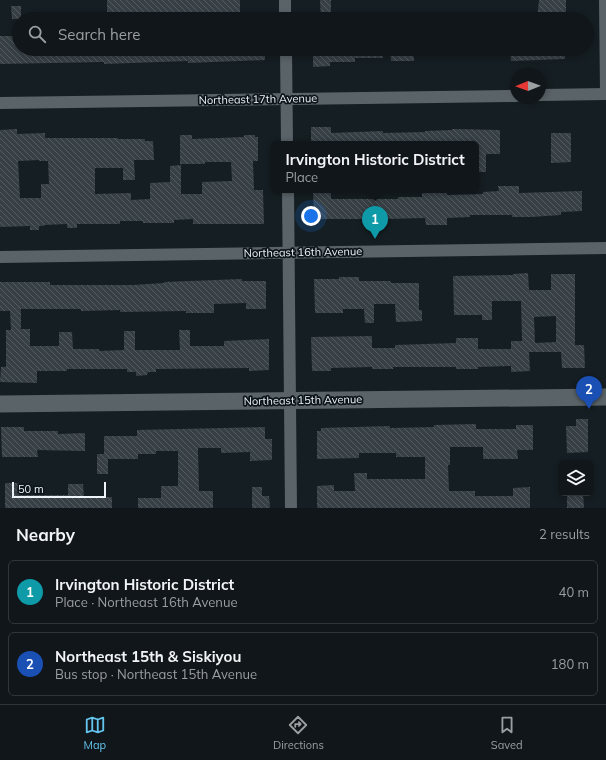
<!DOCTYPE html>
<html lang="en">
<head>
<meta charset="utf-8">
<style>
  body { margin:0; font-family:Mulish,sans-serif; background:#1e2327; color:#f1f3f6 }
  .controls { position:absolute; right:12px; bottom:12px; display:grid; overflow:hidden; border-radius:6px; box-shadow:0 2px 6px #0003 }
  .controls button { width:36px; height:36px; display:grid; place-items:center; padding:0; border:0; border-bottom:1px solid #303539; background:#10161a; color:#f1f3f6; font:20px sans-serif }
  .compass { position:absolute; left:510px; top:68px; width:36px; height:36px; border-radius:50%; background:#10161a; box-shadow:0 2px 6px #0003; rotate:269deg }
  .scale { position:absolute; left:12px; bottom:10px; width:94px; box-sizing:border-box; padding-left:4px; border:2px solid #edf3f6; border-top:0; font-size:11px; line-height:14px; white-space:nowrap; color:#edf3f6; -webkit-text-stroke:3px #0c1519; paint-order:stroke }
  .you { position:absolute; left:311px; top:216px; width:14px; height:14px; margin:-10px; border:3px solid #fff; border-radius:50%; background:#1a73e8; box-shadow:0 0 0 6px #1a73e833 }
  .badge { display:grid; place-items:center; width:26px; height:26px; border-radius:50%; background:#64c5ee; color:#fff; font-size:13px; font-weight:700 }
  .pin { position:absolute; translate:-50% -33px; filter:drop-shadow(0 1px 2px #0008) }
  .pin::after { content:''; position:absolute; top:21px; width:14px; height:12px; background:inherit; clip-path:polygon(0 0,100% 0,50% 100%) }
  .popup { position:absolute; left:271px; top:141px; width:208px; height:52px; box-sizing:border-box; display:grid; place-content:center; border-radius:6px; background:#10161a; filter:drop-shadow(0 1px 3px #0005); font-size:13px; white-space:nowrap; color:#9c9fa2 }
  .popup b { font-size:15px; color:#f1f3f6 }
  .popup::after { content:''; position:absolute; left:50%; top:100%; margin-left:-8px; border:8px solid transparent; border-top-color:#10161a }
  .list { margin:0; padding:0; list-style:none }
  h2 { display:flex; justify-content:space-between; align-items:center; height:52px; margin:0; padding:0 16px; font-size:17px }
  h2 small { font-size:13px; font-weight:400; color:#9c9fa2 }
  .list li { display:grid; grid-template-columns:26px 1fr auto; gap:12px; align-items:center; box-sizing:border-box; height:64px; margin:0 8px 8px; padding:0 8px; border:1px solid #303539; border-radius:6px }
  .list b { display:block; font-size:15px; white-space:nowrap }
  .list p { margin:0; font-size:13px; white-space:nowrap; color:#9c9fa2 }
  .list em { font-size:13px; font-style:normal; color:#9c9fa2 }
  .icon { flex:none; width:22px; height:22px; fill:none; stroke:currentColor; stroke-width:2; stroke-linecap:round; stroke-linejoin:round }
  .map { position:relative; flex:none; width:606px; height:508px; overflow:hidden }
  .search { position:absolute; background:#10161a; box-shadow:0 2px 6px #0003; left:12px; right:12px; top:12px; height:44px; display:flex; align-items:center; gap:10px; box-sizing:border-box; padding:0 14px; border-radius:22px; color:#9c9fa2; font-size:15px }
  .sheet { height:196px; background:#10161a }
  nav { display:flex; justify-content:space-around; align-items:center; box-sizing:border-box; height:56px; border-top:1px solid #303539; background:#10161a; font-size:11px; color:#9c9fa2 }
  nav a { display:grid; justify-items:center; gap:2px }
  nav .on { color:#64c5ee }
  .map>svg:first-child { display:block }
  .building { fill:url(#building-back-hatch); fill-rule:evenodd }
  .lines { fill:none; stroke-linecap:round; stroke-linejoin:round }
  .street { stroke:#596368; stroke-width:12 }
  .secondary { stroke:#596368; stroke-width:17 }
  .labels { text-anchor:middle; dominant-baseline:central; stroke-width:3.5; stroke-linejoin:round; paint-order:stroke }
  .street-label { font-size:11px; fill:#edf3f6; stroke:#0c1519 }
</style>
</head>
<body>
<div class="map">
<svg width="606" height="508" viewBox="0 0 606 508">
  <defs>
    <pattern id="building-back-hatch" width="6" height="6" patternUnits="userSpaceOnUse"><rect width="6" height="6" fill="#374045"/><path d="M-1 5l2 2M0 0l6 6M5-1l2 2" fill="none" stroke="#545c60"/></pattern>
  </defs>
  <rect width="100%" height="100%" fill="#151e22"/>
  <g class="building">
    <path d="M 107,0 L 240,0 L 240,15 L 213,15 L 213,19 L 107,19 Z"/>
    <path d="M 320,0 L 331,0 L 331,19 L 321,19 Z"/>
    <path d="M 539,0 L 566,0 L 566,19 L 537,19 Z"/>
    <path d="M 11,6 L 21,6 L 21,19 L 12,19 Z"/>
    <path d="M 0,36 L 19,36 L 19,49 L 265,49 L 265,60 L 188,63 L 188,61 L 104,64 L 104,62 L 0,64 Z"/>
    <path d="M 313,49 L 383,49 L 383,58 L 355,58 L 355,62 L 330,62 L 330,66 L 313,67 Z"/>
    <path d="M 390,49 L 413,49 L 414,61 L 391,61 Z"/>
    <path d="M 510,49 L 565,49 L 565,59 L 511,61 Z"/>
    <path d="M 311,127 L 331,127 L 331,133 L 383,131 L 383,133 L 425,132 L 425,131 L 452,130 L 452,129 L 500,130 L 500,154 L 486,154 L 486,172 L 476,172 L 476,144 L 311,144 Z"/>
    <path d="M 17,129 L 17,134 L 45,133 L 45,138 L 118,138 L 118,139 L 145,139 L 145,141 L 153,141 L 154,160 L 134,160 L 135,180 L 123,180 L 123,168 L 95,168 L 95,194 L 131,193 L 131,200 L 150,199 L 150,183 L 170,182 L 170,166 L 181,165 L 181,194 L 202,194 L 202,182 L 232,181 L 231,162 L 205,162 L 205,164 L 180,164 L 180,135 L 192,135 L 192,139 L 244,137 L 244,135 L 255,135 L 255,137 L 258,137 L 258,161 L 253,161 L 254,190 L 263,190 L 264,224 L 193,224 L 193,219 L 174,220 L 174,223 L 143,223 L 143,221 L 120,221 L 120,224 L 77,224 L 77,228 L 67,228 L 67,224 L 44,225 L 44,226 L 39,226 L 39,230 L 30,230 L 30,226 L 0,227 L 0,130 ZM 39,160 L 39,161 L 48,161 L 49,184 L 41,184 L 41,198 L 20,198 L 18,161 Z"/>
    <path d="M 551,133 L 571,133 L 571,162 L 551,163 Z"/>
    <path d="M 498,186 L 519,186 L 519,193 L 582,191 L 582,211 L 561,212 L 561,215 L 531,217 L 512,217 L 512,215 L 470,215 L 470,217 L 447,218 L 447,225 L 426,225 L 425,218 L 387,219 L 387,222 L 369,222 L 369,219 L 314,219 L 313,190 L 331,190 L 331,199 L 398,199 L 398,197 L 422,197 L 422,190 L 446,190 L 447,195 L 483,194 L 483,192 L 499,191 Z"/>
    <path d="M 528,273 L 529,290 L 551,290 L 551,274 L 575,274 L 575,345 L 584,345 L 585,368 L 562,368 L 561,352 L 529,352 L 530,371 L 511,372 L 511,366 L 478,367 L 478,369 L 456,369 L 456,367 L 393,367 L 393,369 L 372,369 L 372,367 L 331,368 L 331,371 L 312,371 L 311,337 L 372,336 L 372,348 L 395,348 L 395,345 L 456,343 L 456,338 L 478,338 L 478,349 L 511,349 L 511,341 L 522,341 L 521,301 L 492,301 L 492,320 L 482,320 L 482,315 L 454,315 L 453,276 L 513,275 L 513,274 ZM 556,316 L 556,342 L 535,343 L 534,317 Z"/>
    <path d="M 339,277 L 359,277 L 359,281 L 390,281 L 391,283 L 419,283 L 419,310 L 422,310 L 422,321 L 396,322 L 395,304 L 374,304 L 374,323 L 365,323 L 364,309 L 343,309 L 343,313 L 315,313 L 314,279 L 339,279 Z"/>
    <path d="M 242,279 L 242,281 L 266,281 L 266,309 L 246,309 L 246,303 L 214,304 L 214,313 L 186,313 L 186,311 L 120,312 L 120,310 L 81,311 L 81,309 L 21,309 L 21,329 L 30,329 L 30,346 L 59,346 L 59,332 L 72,332 L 73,349 L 99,349 L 99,351 L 124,350 L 124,331 L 135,331 L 135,350 L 180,350 L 179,330 L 190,330 L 190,346 L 224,346 L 224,341 L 269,339 L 269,370 L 249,371 L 249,368 L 156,369 L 156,372 L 148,372 L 147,375 L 136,376 L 136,372 L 127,372 L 127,369 L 67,369 L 67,371 L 37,371 L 37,383 L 0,382 L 1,367 L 6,367 L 6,330 L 11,330 L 10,311 L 0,311 L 0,282 L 50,282 L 50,285 L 133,285 L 164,283 L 164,282 Z"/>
    <path d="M 576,419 L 588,419 L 588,452 L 567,453 L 566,426 L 576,426 Z"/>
    <path d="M 476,424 L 476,429 L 516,429 L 516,425 L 533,425 L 533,450 L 517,450 L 518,459 L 483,459 L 483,447 L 450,447 L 450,465 L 448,465 L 449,491 L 475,491 L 475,496 L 513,496 L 513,488 L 530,487 L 530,508 L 317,508 L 317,486 L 334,485 L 334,491 L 355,491 L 354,473 L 367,473 L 367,479 L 425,479 L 425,457 L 396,457 L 396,453 L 359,453 L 359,458 L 317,459 L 317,431 L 321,431 L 321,428 L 390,426 L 390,428 L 434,427 L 434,425 Z"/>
    <path d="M 1,427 L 24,427 L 24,431 L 58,431 L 58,434 L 85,433 L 85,451 L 37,450 L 38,457 L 2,457 Z"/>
    <path d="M 265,427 L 265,439 L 272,439 L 272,460 L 250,461 L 250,452 L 221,453 L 221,448 L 198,448 L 199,491 L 213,491 L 213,508 L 138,508 L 138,498 L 161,498 L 161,486 L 178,486 L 178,451 L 156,451 L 156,454 L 138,454 L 138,459 L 108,459 L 108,474 L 97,474 L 97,454 L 104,454 L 104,436 L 137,436 L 137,430 Z"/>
    <path d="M 5,483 L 19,483 L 19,495 L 68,495 L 68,484 L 83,484 L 84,498 L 112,497 L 112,508 L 5,508 Z"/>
    <path d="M 252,487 L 262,487 L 262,496 L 269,496 L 270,508 L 252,508 Z"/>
    <path d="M 567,493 L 583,493 L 584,508 L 567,508 Z"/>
  </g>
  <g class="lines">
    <g class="street">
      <path d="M 285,0 L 285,19"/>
      <path d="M 605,0 L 606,93"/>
      <path d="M 286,49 L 287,144"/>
      <path d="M 540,95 L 606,94"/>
      <path d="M 0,103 L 516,96"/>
      <path d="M 288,190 L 291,508"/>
      <path d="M 0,257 L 606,248"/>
    </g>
    <path class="secondary" d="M 0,404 L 606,397"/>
  </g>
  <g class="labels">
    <g class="street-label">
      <text transform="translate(258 99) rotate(-1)">Northeast 17th Avenue</text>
      <text transform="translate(303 252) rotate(-1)">Northeast 16th Avenue</text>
      <text transform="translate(303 400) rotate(-1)">Northeast 15th Avenue</text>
    </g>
  </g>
</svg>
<div class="controls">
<button><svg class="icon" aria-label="layers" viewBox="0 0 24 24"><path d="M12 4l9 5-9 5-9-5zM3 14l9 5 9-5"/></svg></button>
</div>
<svg class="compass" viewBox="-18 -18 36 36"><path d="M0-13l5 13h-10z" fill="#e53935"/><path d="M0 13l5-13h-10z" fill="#9c9fa2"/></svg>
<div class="scale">50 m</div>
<div class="you"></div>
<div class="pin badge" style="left:375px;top:239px;background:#0f9aa8">1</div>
<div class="popup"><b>Irvington Historic District</b>Place</div>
<div class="pin badge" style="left:589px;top:409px;background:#1a4fb4">2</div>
<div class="search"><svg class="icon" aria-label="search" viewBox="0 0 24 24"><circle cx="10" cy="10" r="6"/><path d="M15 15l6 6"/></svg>Search here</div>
</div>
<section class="sheet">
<h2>Nearby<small>2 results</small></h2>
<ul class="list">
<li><span class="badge" style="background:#0f9aa8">1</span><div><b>Irvington Historic District</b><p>Place · Northeast 16th Avenue</p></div><em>40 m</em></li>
<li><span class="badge" style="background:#1a4fb4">2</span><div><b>Northeast 15th &amp; Siskiyou</b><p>Bus stop · Northeast 15th Avenue</p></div><em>180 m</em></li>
</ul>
</section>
<nav>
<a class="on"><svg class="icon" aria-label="map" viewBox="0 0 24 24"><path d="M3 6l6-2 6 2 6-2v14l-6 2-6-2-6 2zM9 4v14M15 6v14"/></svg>Map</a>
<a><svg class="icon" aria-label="directions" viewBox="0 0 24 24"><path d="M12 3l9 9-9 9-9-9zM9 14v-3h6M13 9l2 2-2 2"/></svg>Directions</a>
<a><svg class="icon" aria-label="saved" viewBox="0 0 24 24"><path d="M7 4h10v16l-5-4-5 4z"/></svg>Saved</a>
</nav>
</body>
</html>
